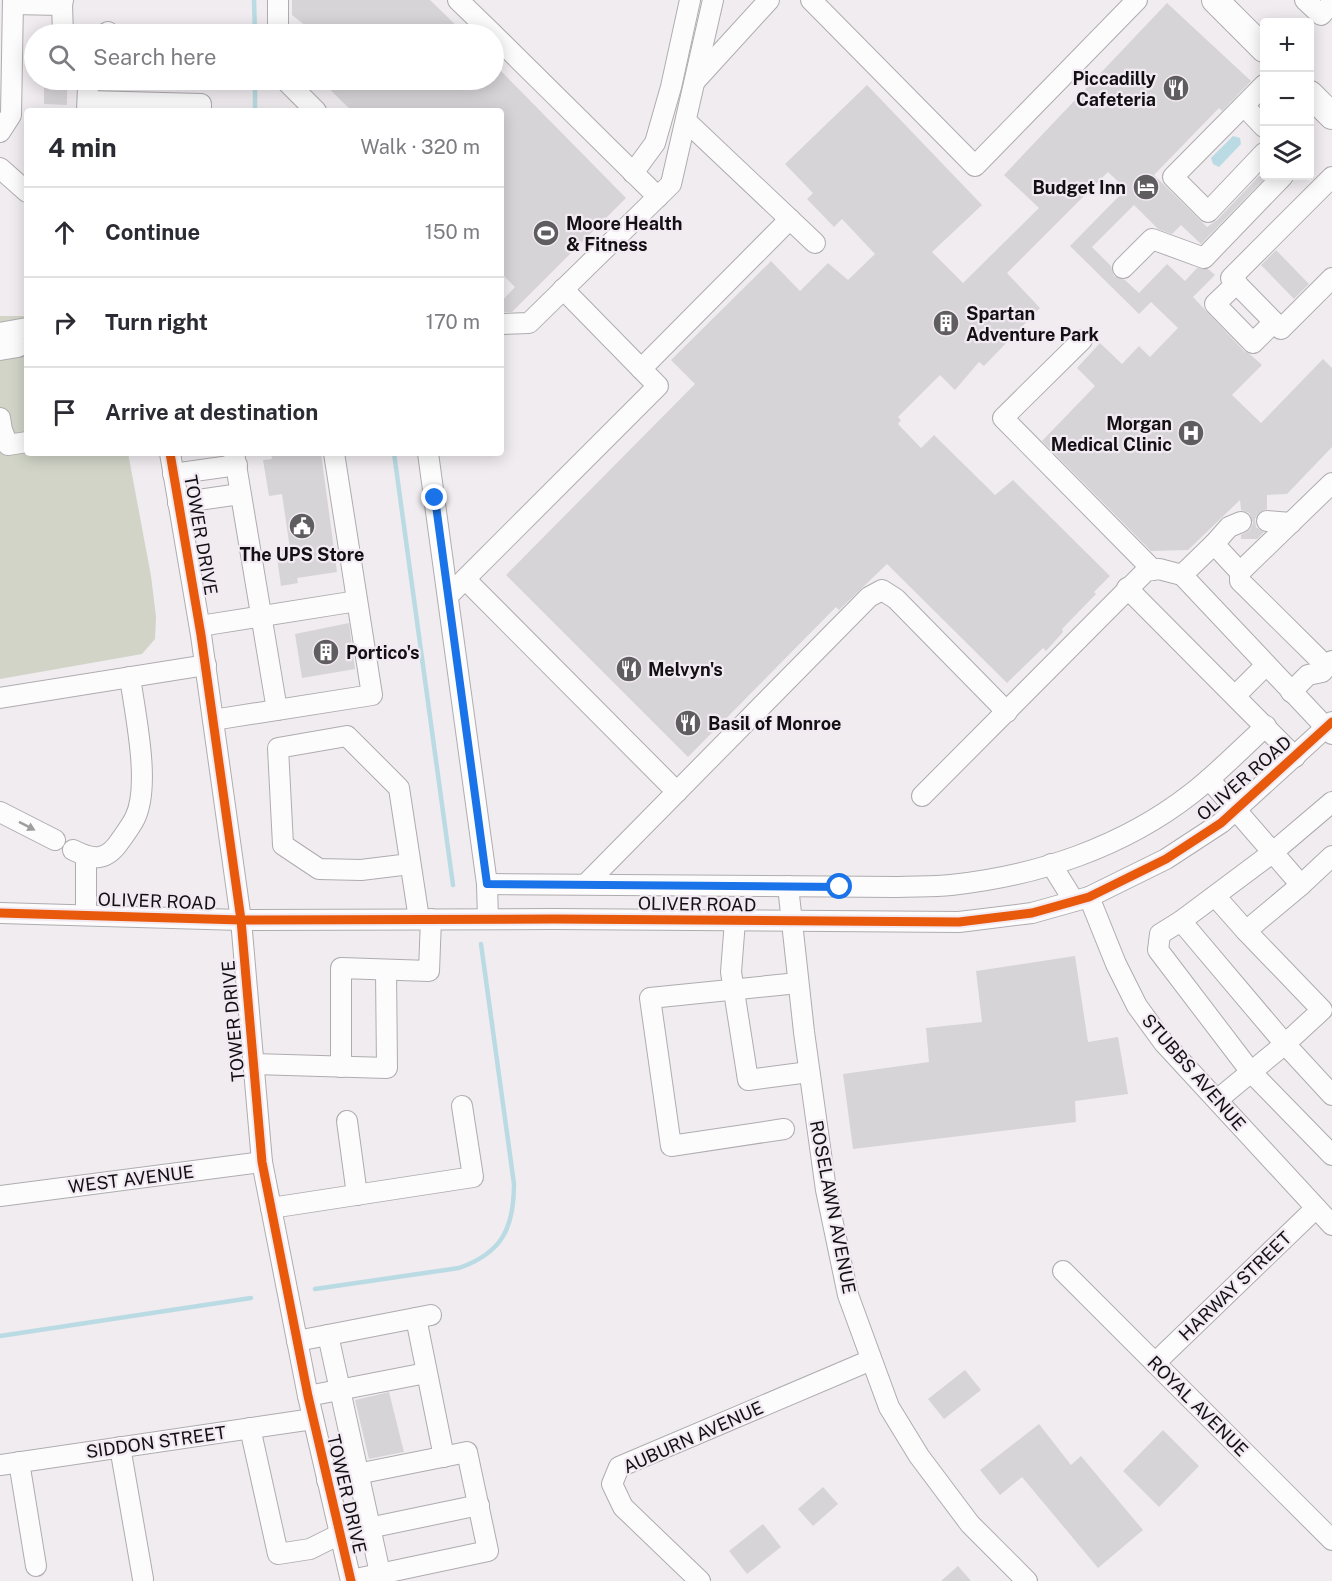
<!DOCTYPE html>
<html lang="en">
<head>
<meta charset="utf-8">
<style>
  body { margin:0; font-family:"Public Sans",sans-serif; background:#f2f2f3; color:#2b2b33 }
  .controls { position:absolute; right:18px; top:18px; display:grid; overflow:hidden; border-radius:6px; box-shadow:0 3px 15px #0003 }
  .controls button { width:54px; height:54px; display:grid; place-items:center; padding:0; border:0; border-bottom:2px solid #e1e1e2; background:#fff; color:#2b2b33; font:30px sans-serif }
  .stop { position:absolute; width:18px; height:18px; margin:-14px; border:4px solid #1a73e8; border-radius:50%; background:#fff }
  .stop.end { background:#1a73e8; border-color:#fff; box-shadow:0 2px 6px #0008 }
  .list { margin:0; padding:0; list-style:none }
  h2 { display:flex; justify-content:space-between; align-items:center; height:78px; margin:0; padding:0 24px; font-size:26px }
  h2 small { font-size:20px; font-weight:400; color:#7c7c81 }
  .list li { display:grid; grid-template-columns:39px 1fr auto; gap:18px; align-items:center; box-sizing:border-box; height:90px; padding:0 24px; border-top:2px solid #e1e1e2 }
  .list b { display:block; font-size:22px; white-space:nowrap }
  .list em { font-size:20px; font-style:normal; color:#7c7c81 }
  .icon { flex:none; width:33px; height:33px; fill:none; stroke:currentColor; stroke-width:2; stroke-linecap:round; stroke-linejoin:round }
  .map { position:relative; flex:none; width:1332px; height:1581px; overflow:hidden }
  .search { position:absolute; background:#fff; box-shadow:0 3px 15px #0003; left:24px; top:24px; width:480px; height:66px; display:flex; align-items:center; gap:15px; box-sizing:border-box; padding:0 21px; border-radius:33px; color:#7c7c81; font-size:22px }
  .panel { position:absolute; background:#fff; box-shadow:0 3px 15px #0003; left:24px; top:108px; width:480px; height:348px; border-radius:6px }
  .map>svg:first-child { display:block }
  .green { fill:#d1d4c7 }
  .water { fill:#badbe3 }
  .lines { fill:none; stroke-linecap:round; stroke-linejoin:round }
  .stream { stroke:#badbe3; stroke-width:4.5 }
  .building { fill:#d7d4d7 }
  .minor-casing { stroke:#afacaf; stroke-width:22 }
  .major-casing { stroke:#afacaf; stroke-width:28 }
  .minor { stroke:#fdfcfd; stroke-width:20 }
  .major { stroke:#fdfcfd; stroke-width:26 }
  .cycleway-casing { stroke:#f2eaf2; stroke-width:13 }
  .cycleway { stroke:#e8590c; stroke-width:9 }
  .oneway { fill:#9f9e9f }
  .route { stroke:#1a73e8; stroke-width:8 }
  .labels { text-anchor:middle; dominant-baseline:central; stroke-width:4.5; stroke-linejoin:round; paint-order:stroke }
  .poi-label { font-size:18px; font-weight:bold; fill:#121012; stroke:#f2eaf2; text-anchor:start }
  .street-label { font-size:18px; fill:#121012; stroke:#f2eaf2 }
</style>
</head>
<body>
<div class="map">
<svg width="1332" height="1581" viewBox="0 0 1332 1581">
  <rect width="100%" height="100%" fill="#f0ecf0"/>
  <path class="green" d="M 0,316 L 27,316 L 27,453 L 128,453 L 151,576 L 156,617 L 155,639 L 142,654 L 0,679 Z"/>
  <path class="water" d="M 1233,136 L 1240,138 L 1241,144 L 1219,167 L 1213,164 L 1211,158 Z"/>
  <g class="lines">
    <g class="stream">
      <path d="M 254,0 L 255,34"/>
      <path d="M 255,80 L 255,111"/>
      <path d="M 394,453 L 453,885"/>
      <path d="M 315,1289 L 459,1268 C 502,1253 514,1228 514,1184 L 481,944"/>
      <path d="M 0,1336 L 251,1298"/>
    </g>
  </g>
  <g class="building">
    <path d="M 292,0 L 430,0 L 465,34 L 316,34 L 292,15 Z"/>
    <path d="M 1167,3 L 1251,81 L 1222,111 L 1219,108 L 1154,175 L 1207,227 L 1217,220 L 1259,176 L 1267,176 L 1201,244 L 1181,225 L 1172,234 L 1158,229 L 1134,205 L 1092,247 L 1111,266 L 1114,276 L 1125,280 L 1139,293 L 1167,264 L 1185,281 L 1197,268 L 1208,269 L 1215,275 L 1193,297 L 1244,351 L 1251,355 L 1262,365 L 1232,395 L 1261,423 L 1323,359 L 1332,368 L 1332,447 L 1287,494 L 1267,495 L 1267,509 L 1258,514 L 1255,519 L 1256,527 L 1264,532 L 1257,539 L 1241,539 L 1241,535 L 1250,530 L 1253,523 L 1249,513 L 1241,510 L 1240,500 L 1188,550 L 1151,551 L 1042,441 L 1095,386 L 1077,368 L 1100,343 L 1122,364 L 1139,346 L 1150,357 L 1178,328 L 1151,302 L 1139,314 L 1070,246 L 1126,189 L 1108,172 L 1007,273 L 1040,308 L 984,366 L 979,362 L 955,390 L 940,375 L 898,417 L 901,420 L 898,424 L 921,448 L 934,435 L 995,495 L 1013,480 L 1110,576 L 1094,592 L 1096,594 L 1062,629 L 1063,632 L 1046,651 L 1043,648 L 1007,683 L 887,564 L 839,610 L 836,607 L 688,757 L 506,575 L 695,384 L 671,360 L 771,261 L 800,291 L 828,263 L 848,280 L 875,254 L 842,219 L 834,227 L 807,199 L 813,193 L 785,164 L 867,85 L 982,205 L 932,252 L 963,283 L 1039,208 L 1004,175 Z"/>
    <path d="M 494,64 L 626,198 L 512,312 L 503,312 L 501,310 L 501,302 L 515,287 L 501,273 L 501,111 L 352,111 L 320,80 L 494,80 Z"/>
    <path d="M 44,80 L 67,80 L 67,105 L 44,104 Z"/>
    <path d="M 1276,250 L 1309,284 L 1294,299 L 1261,265 Z"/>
    <path d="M 271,453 L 321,453 L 337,572 L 297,578 L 298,583 L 281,586 L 276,550 L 290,549 L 282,494 L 269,496 L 263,460 L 272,459 Z"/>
    <path d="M 349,623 L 355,669 L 302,678 L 295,634 Z"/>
    <path d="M 1075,956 L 1088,1042 L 1118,1037 L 1128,1094 L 1075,1101 L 1076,1122 L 853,1149 L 843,1074 L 929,1062 L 926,1028 L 982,1022 L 976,971 Z"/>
    <path d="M 965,1370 L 981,1390 L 944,1419 L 928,1399 Z"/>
    <path d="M 389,1392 L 404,1452 L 369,1459 L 355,1400 Z"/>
    <path d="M 1039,1424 L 1071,1465 L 1081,1456 L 1143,1530 L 1098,1568 L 1022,1477 L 1000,1495 L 980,1470 Z"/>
    <path d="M 1163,1430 L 1199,1466 L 1159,1507 L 1123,1471 Z"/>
    <path d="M 823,1487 L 838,1504 L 813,1526 L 798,1509 Z"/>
    <path d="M 763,1524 L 781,1547 L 747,1574 L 729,1551 Z"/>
    <path d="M 958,1566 L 971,1581 L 941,1581 Z"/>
  </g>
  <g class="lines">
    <defs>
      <g id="minor">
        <path d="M 458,0 L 493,34"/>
        <path d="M 811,0 L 975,166 L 1137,0"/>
        <path d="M 1305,0 L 1321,15 L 1332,3"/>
        <path d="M 13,4 L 62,5 L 63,0"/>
        <path d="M 62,5 L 63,34"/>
        <path d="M 107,34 L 108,32"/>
        <path d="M 278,34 L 278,0"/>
        <path d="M 494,35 L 658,197"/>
        <path d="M 285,80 L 316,111"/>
        <path d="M 696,80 L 769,0"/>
        <path d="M 1264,85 L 1173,177 L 1208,212 L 1264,153"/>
        <path d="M 88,101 L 201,104 L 201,111"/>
        <path d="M 1244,106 L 1264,127"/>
        <path d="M 87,111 L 88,87 L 91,80"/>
        <path d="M 686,121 L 815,243"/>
        <path d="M 0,132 L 11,115 L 13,0"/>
        <path d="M 0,168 L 27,192"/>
        <path d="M 633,173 L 655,143 L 671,87 L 690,0"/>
        <path d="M 1332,177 L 1231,278 L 1281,329 L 1332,278"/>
        <path d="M 1123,268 L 1152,239 L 1204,258 L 1283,176"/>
        <path d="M 1237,283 L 1215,304 L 1253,343 L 1274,322"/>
        <path d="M 501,324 L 529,323 L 671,184 L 713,0"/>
        <path d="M 0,333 L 27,328"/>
        <path d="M 1082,340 L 1003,418 L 1153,570"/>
        <path d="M 0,350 L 18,347"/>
        <path d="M 641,369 L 790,219"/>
        <path d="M 0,418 L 2,430 L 8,445 L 27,442"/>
        <path d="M 170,453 L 201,635 L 241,920 L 262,1162 L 308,1396 L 351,1581"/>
        <path d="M 234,453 L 277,710"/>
        <path d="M 428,453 L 487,884 L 488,919"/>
        <path d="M 173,474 L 237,465"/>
        <path d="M 178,503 L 240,494"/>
        <path d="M 1267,521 L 1291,523"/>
        <path d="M 1214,544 L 1229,527 L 1241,522"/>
        <path d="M 1240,572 L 1240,581 L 1327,667"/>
        <path d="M 1182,575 L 1332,734"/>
        <path d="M 465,579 L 677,792"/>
        <path d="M 1127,588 L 1295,757"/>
        <path d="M 448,596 L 658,386 L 563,289"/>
        <path d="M 200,626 L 357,601"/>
        <path d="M 1291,692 L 1308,675 L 1322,672 L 1332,661"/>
        <path d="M 1235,696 L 1266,665"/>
        <path d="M 0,698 L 206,665"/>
        <path d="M 213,720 L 372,695 L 334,453"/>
        <path d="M 1209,779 L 1301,885 L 1332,856"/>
        <path d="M 922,796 L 1146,571 L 1159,569 L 1182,575 L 1214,544 L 1240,572 L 1332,483"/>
        <path d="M 0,812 L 55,840"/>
        <path d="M 73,850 C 93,860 106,862 120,841 C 125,834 131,826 135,818 C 151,785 135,714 130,677"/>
        <path d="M 86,856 L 86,915"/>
        <path d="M 410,864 L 361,870 L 319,869 L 283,845 L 278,748 L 347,736 L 399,788 L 419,919"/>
        <path d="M 1051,864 L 1074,901"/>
        <path d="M 487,884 L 896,887 C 914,886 933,887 951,885 C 1037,876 1123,847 1191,794 C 1218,773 1241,749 1266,726"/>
        <path d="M 586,884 L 869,597 L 882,590 L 896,599 L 1007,712"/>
        <path d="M 788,886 L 804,1032 L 826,1190 L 848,1295 L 889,1407 L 919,1456 L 970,1524 L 1027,1581"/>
        <path d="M 1215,896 L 1246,931"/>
        <path d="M 1089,897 L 1116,964 L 1137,1006 L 1164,1043 L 1332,1225"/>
        <path d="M 0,913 L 241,920 L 554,919 L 959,922 L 1032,913 L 1089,897 L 1166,859 L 1221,823 L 1332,722"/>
        <path d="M 735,921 L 731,972 L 748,1080 L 809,1072"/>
        <path d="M 1181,921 L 1272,853 L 1332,802"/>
        <path d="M 253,1064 L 387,1068 L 386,970"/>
        <path d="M 341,1067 L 341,968 L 429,971 L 431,919"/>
        <path d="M 1332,1095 L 1285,1044 L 1181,921 L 1160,934 L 1158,950 L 1251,1072 L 1332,1155"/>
        <path d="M 1217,1100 L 1285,1044 L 1322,1010 L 1246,931 L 1301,885"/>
        <path d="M 347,1121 L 357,1195"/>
        <path d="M 784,1129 L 671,1146 L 650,998 L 798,983"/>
        <path d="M 0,1196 L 262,1162"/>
        <path d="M 271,1208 L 473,1177 L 462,1106"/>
        <path d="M 1063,1271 L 1332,1540"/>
        <path d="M 416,1318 L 444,1457"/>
        <path d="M 328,1335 L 380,1573"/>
        <path d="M 297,1341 L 431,1315"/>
        <path d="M 1155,1363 L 1316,1208"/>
        <path d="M 308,1396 L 426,1373"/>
        <path d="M 250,1428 L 278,1554 L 310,1549 L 340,1534 L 479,1505"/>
        <path d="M 120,1447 L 143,1579"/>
        <path d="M 19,1462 L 36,1566"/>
        <path d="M 0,1465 L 313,1419"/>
        <path d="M 327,1480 L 467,1452 L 488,1551 L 351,1580"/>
        <path d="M 700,1581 L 623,1507 L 612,1484 L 619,1467 L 871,1360"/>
      </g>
      <g id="major">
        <path d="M 1215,0 L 1264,49"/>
        <path d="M 1310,94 L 1332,116"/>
      </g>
    </defs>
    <use href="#minor" class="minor-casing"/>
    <use href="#major" class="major-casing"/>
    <use href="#minor" class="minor"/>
    <use href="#major" class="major"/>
    <defs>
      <g id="cycleway">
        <path d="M 170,453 L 201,635 L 241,920 L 262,1162 L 308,1396 L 351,1581"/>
        <path d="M 0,913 L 241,920 L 554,919 L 959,922 L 1032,913 L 1089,897 L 1166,859 L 1221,823 L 1332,722"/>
      </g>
    </defs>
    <use href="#cycleway" class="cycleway-casing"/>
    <use href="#cycleway" class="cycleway"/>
  </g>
  <defs><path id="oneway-solid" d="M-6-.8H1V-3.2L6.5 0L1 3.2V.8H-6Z" transform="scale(1.5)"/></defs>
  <use class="oneway" href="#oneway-solid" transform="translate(27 826) rotate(27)"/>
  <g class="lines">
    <path class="route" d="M 435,498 L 487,884 L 840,887"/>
  </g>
  <defs>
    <symbol id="restaurant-disc" viewBox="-11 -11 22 22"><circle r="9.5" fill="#605d60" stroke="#f2eaf2"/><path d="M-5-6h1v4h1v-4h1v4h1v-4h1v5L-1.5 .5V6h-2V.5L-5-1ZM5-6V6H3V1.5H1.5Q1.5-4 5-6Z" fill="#fff"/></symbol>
    <symbol id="hotel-disc" viewBox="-11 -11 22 22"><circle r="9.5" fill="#605d60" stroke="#f2eaf2"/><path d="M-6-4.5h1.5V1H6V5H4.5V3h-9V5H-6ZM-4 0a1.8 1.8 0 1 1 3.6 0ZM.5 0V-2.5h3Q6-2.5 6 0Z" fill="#fff"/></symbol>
    <symbol id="stadium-disc" viewBox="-11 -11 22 22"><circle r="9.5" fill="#605d60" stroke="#f2eaf2"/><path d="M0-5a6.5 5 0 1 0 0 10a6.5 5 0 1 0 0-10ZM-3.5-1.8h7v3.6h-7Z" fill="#fff"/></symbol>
    <symbol id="building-disc" viewBox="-11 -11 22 22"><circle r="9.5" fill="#605d60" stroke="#f2eaf2"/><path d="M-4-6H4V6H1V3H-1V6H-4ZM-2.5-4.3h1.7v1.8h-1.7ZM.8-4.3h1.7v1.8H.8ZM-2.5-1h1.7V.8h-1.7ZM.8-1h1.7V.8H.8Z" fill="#fff"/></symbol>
    <symbol id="hospital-disc" viewBox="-11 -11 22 22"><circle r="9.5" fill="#605d60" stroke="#f2eaf2"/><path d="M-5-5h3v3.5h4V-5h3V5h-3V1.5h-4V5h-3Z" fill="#fff"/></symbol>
    <symbol id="civic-disc" viewBox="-11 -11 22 22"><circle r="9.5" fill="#605d60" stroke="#f2eaf2"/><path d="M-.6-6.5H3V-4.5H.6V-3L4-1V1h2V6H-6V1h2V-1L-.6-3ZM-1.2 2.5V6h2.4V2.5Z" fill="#fff"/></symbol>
  </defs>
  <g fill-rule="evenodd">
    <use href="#restaurant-disc" x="1161" y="73" width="30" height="30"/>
    <use href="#hotel-disc" x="1131" y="172" width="30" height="30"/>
    <use href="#stadium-disc" x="531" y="218" width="30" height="30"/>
    <use href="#building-disc" x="931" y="308" width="30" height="30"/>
    <use href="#hospital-disc" x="1176" y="418" width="30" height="30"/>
    <use href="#civic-disc" x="287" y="511" width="30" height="30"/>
    <use href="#building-disc" x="311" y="637" width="30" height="30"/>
    <use href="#restaurant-disc" x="614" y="654" width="30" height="30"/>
    <use href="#restaurant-disc" x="673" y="708" width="30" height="30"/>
  </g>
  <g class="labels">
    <g class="poi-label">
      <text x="1156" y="78" text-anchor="end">Piccadilly<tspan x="1156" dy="21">Cafeteria</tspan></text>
      <text x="1126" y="187" text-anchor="end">Budget Inn</text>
      <text x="566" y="223">Moore Health<tspan x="566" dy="21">&amp; Fitness</tspan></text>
      <text x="966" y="313">Spartan<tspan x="966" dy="21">Adventure Park</tspan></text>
      <text x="1172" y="423" text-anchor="end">Morgan<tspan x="1172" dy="21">Medical Clinic</tspan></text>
      <text x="302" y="554" text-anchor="middle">The UPS Store</text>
      <text x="346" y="652">Portico's</text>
      <text x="648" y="669">Melvyn's</text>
      <text x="708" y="723">Basil of Monroe</text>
    </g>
    <g class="street-label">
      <text transform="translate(201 535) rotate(80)">TOWER DRIVE</text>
      <text transform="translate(1244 778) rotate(-41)">OLIVER ROAD</text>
      <text transform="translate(157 901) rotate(2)">OLIVER ROAD</text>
      <text transform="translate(697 904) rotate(1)">OLIVER ROAD</text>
      <text transform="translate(233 1021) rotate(-95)">TOWER DRIVE</text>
      <text transform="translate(1194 1072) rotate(49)">STUBBS AVENUE</text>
      <text transform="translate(131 1179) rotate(-7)">WEST AVENUE</text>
      <text transform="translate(833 1207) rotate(79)">ROSELAWN AVENUE</text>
      <text transform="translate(1235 1286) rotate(-44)">HARWAY STREET</text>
      <text transform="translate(1198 1406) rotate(45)">ROYAL AVENUE</text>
      <text transform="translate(693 1437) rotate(-24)">AUBURN AVENUE</text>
      <text transform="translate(156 1442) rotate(-8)">SIDDON STREET</text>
      <text transform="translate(347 1494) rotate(77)">TOWER DRIVE</text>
    </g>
  </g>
</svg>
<div class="controls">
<button>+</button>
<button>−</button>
<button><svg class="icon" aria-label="layers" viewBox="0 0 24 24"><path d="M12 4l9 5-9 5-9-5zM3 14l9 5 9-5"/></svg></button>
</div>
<div class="stop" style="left:840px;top:887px"></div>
<div class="stop end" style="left:435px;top:498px"></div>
<div class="search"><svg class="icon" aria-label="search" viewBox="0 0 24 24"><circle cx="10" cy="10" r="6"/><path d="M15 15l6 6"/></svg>Search here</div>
<section class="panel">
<h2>4 min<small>Walk · 320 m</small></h2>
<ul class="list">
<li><svg class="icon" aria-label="ahead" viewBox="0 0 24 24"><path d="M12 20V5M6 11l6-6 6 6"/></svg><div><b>Continue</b></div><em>150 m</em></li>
<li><svg class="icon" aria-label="right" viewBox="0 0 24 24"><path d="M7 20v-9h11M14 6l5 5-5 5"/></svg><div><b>Turn right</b></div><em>170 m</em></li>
<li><svg class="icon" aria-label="arrive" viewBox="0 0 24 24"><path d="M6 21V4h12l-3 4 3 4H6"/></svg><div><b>Arrive at destination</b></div></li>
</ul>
</section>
</div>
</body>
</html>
